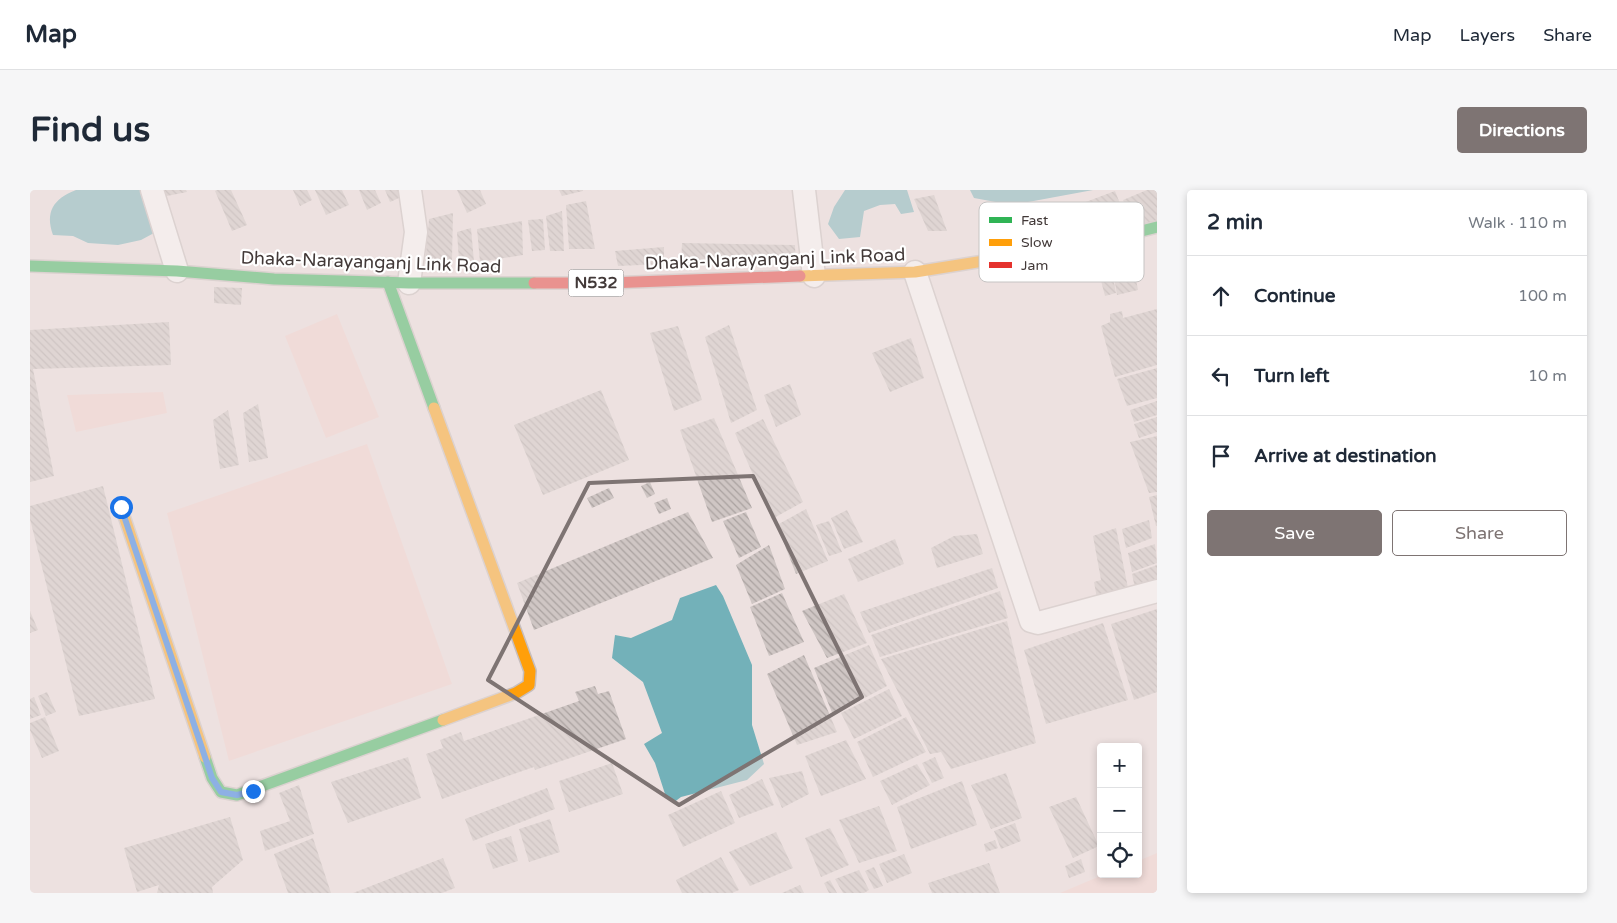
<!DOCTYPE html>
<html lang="en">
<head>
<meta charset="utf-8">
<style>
  body { margin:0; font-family:"Varela Round",sans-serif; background:#f6f6f7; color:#1f2937 }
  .controls { position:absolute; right:15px; bottom:15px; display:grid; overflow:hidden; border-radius:5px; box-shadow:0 2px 8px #0003 }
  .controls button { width:45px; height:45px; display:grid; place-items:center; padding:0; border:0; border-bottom:1px solid #e0e1e3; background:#fff; color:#1f2937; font:25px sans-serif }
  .stop { position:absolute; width:15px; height:15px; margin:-11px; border:4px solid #1a73e8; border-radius:50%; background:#fff }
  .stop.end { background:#1a73e8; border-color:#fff; box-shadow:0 1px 5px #0008 }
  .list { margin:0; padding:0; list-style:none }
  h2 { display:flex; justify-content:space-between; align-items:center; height:65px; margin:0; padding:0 20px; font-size:21px }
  h2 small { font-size:16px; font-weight:400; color:#747a83 }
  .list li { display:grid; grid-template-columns:32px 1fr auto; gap:15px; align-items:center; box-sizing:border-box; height:80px; padding:0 20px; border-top:1px solid #e0e1e3 }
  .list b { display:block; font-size:19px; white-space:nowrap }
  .list em { font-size:16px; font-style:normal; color:#747a83 }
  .actions { display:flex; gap:10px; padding:15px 20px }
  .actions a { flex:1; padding:11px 0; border:1px solid #7e7473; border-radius:5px; text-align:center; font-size:18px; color:#7e7473 }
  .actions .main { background:#7e7473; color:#fff }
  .icon { flex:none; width:28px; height:28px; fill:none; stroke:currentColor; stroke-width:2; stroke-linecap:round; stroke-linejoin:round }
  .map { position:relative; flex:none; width:1127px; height:703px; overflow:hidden; border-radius:5px }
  header { display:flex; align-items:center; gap:30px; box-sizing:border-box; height:70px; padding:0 25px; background:#fff; border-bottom:1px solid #e0e1e3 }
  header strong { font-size:24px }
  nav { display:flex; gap:28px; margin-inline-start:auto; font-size:18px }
  .intro { display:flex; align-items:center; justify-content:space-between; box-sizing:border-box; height:120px; padding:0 30px }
  h1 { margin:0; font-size:35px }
  .button { padding:12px 22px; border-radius:5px; background:#7e7473; color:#fff; font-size:18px; font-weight:700 }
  main { display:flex; gap:30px; padding:0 30px }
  aside { flex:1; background:#fff; border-radius:5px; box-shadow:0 2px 8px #0003 }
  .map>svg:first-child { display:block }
  .park { fill:#f4d3cf }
  .water { fill:#73b1b9 }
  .building { fill:url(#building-back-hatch) }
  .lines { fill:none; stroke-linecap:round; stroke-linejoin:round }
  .street-casing { stroke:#c7bebd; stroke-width:25 }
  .fast-casing { stroke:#c7bebd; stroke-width:14 }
  .slow-casing { stroke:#c7bebd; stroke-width:14 }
  .jam-casing { stroke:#c7bebd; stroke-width:14 }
  .street { stroke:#fcfafa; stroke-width:22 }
  .fast { stroke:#30b455; stroke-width:11 }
  .slow { stroke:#ff9f0a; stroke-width:11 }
  .jam { stroke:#e5322d; stroke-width:11 }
  .route { stroke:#1a73e8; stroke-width:6 }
  .marked { fill:none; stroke:#7e7473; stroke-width:4; stroke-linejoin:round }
  .labels { text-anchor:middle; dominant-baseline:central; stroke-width:4.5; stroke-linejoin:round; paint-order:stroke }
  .shield { fill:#fff; stroke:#7b7474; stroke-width:1 }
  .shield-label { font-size:16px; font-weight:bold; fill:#423938 }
  .street-label { font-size:18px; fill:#423938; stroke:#fff }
  .key { fill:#fff; stroke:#c6c4c3; stroke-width:1 }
  .key-label { font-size:14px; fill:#423938 }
</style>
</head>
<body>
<header>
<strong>Map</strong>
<nav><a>Map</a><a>Layers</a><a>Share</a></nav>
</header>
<div class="intro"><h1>Find us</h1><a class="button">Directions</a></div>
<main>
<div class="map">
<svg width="1127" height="703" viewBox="0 0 1127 703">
  <defs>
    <pattern id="building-back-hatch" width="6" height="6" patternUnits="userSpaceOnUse" patternTransform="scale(1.25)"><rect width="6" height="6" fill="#cfc6c4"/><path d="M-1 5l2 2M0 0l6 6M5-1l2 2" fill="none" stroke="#aaa2a0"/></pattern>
  </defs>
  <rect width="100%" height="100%" fill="#ede1e0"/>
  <g class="park">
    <path d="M 307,124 L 349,227 L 296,248 L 255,146 Z"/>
    <path d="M 133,202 L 137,223 L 46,242 L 37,205 Z"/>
    <path d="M 337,254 L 422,494 L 199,571 L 137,323 Z"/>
    <path d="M 1127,663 L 1127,703 L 1030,703 L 1075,684 L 1108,684 L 1108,671 Z"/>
  </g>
  <g class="water">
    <path d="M 46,0 L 110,0 L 118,8 L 124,43 L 111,50 L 88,55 L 58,53 L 43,46 L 23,45 C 15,22 23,9 46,0 Z"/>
    <path d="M 815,0 L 877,0 L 884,22 L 871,24 L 865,14 L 850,15 L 834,21 L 830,47 L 809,49 L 798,34 L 804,17 Z"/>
    <path d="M 940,0 L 1063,0 L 982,15 L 944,8 Z"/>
    <path d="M 686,395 L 693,406 L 722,475 L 722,535 L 734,574 L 717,590 L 651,607 L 643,613 L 636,607 L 625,573 L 614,554 L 632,543 L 613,492 L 582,468 L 585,445 L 601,448 L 642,430 L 650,408 Z"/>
  </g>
  <g class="building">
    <path d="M 129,0 L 156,0 L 157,2 L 132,7 Z"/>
    <path d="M 187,0 L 201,0 L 217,35 L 202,41 L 185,1 Z"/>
    <path d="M 263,0 L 277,0 L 282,10 L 270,16 Z"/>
    <path d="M 285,0 L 312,0 L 319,15 L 296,25 Z"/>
    <path d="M 329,0 L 345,0 L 351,13 L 337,20 Z"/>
    <path d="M 355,0 L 373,0 L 376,5 L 360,12 Z"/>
    <path d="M 427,0 L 450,0 L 456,14 L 437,23 Z"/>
    <path d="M 529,0 L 553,0 L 553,1 L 532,6 Z"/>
    <path d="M 1117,0 L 1127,0 L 1127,33 L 1106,41 L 1093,10 Z"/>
    <path d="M 1085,1 L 1099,36 L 1068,48 L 1053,13 Z"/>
    <path d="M 904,5 L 917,41 L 898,41 L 884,9 Z"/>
    <path d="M 556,11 L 565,59 L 539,59 L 536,15 Z"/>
    <path d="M 532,21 L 534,61 L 520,61 L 516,26 Z"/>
    <path d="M 423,23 L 422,70 L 395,74 L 399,29 Z"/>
    <path d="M 513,29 L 515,60 L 502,61 L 498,30 Z"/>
    <path d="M 492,31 L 493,65 L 450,72 L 447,39 Z"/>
    <path d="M 441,38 L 444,72 L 429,71 L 427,42 Z"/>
    <path d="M 652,53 L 765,55 L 766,76 L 651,74 Z"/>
    <path d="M 634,57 L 634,74 L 588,76 L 585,61 Z"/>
    <path d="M 1104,79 L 1108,100 L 1087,105 L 1083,81 Z"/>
    <path d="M 1082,82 L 1086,103 L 1075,106 L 1069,83 Z"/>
    <path d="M 184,97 L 212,98 L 211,115 L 184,113 Z"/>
    <path d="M 1127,119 L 1127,175 L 1085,187 L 1071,136 L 1080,132 L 1080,124 L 1092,121 L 1093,128 Z"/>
    <path d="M 139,132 L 141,175 L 3,179 L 24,286 L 0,292 L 0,140 Z"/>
    <path d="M 699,135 L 727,220 L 701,233 L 675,147 Z"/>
    <path d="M 648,136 L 672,210 L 644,221 L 620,143 Z"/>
    <path d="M 881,148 L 894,188 L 860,202 L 842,163 Z"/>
    <path d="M 1127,178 L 1127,208 L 1097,216 L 1087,189 Z"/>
    <path d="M 760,194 L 771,225 L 746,237 L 734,205 Z"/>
    <path d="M 571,200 L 599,270 L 513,305 L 484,235 Z"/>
    <path d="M 1127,211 L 1127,225 L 1104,232 L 1100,220 Z"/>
    <path d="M 228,214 L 238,268 L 219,272 L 213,223 Z"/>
    <path d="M 198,220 L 209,275 L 190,279 L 183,230 Z"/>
    <path d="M 1127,227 L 1127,242 L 1109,248 L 1104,234 Z"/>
    <path d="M 684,228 L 722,318 L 682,332 L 650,240 Z"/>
    <path d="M 733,229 L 773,312 L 742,329 L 705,243 Z"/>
    <path d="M 1127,246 L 1127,302 L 1119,303 L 1100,252 Z"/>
    <path d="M 620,292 L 625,304 L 617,308 L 611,296 Z"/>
    <path d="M 73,296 L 125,509 L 49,526 L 0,329 L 0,316 Z"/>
    <path d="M 579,298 L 584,308 L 562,318 L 557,308 Z"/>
    <path d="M 1127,305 L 1127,336 L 1126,336 L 1119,307 Z"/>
    <path d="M 637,308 L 641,319 L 629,324 L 624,313 Z"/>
    <path d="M 776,319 L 798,371 L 766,384 L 747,335 Z"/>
    <path d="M 817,320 L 833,352 L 814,359 L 801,328 Z"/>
    <path d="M 658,322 L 683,368 L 504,440 L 487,393 Z"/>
    <path d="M 716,322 L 731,357 L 709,368 L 693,331 Z"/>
    <path d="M 1119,330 L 1122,348 L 1096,358 L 1092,339 Z"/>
    <path d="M 799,331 L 812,362 L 799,366 L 786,335 Z"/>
    <path d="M 1086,338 L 1099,403 L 1068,414 L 1064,392 L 1071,390 L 1063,346 Z"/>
    <path d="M 947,344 L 953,364 L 907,378 L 901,358 L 924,346 Z"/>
    <path d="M 865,349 L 874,374 L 828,392 L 818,369 Z"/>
    <path d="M 1125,354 L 1127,373 L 1102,382 L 1098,363 Z"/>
    <path d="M 739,355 L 755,399 L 722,414 L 706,375 Z"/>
    <path d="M 1127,375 L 1127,395 L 1106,403 L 1102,384 Z"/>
    <path d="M 962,378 L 968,398 L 839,443 L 830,422 Z"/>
    <path d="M 970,401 L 978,428 L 850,467 L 841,445 Z"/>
    <path d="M 752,403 L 774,452 L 739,466 L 720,417 Z"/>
    <path d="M 814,404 L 837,453 L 797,468 L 772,421 Z"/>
    <path d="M 1127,419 L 1127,502 L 1104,510 L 1081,434 Z"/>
    <path d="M 0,421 L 8,440 L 0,443 Z"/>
    <path d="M 977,431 L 1006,553 L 921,579 L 911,562 L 900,564 L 851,469 Z"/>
    <path d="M 1073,433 L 1098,510 L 1016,534 L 994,460 Z"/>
    <path d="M 839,455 L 857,496 L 803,525 L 784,478 Z"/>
    <path d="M 774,465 L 807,542 L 767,555 L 737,484 Z"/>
    <path d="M 565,496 L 568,504 L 579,501 L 596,549 L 505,580 L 504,577 L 412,609 L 396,564 L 413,558 L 410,550 L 431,542 L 434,551 L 549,511 L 545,502 Z"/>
    <path d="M 859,499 L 872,526 L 824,549 L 811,523 Z"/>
    <path d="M 17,502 L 26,522 L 16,526 L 8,506 Z"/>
    <path d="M 4,507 L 11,525 L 0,529 L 0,509 Z"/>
    <path d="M 15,527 L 29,561 L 12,568 L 0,540 L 0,533 Z"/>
    <path d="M 876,527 L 896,562 L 843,587 L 827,552 Z"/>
    <path d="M 816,550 L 836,589 L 791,606 L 775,566 Z"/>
    <path d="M 378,567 L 391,608 L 318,633 L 301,592 Z"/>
    <path d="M 905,567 L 914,588 L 902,593 L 892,573 Z"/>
    <path d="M 582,573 L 593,604 L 539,622 L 529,591 Z"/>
    <path d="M 887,574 L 900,595 L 862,615 L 850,591 Z"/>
    <path d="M 772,581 L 779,604 L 752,618 L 739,588 Z"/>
    <path d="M 976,583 L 992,628 L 961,639 L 941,595 Z"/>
    <path d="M 732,589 L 744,615 L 709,628 L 699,605 Z"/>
    <path d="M 932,591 L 947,635 L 881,659 L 867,617 Z"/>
    <path d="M 269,595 L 284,644 L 235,661 L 230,641 L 260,631 L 249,603 Z"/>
    <path d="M 517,598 L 525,619 L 443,651 L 435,629 Z"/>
    <path d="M 691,601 L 705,633 L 653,657 L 638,625 Z"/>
    <path d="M 1046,607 L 1069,656 L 1043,668 L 1019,617 Z"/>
    <path d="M 849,616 L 867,661 L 829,673 L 809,630 Z"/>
    <path d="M 200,627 L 213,670 L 182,697 L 183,703 L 127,703 L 129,695 L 107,702 L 94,658 Z"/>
    <path d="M 520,629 L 530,662 L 499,672 L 489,639 Z"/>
    <path d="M 985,633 L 991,651 L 971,659 L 964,641 Z"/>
    <path d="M 800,638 L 819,675 L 791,687 L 775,648 Z"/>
    <path d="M 746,642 L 763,678 L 720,696 L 699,662 Z"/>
    <path d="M 481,646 L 488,671 L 463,679 L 455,654 Z"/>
    <path d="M 283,648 L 301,703 L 258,703 L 244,664 Z"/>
    <path d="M 965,650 L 968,658 L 956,662 L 954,654 Z"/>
    <path d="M 874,664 L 882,683 L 857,693 L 849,674 Z"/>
    <path d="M 691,667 L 709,700 L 702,703 L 652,703 L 646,690 Z"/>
    <path d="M 413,668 L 425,698 L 412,703 L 323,703 Z"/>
    <path d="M 1051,669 L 1055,682 L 1039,688 L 1035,676 Z"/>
    <path d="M 959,673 L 970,703 L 902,703 L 898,693 Z"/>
    <path d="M 844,677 L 853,696 L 844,699 L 835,681 Z"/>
    <path d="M 829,680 L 839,700 L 834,703 L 813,703 L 805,689 Z"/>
    <path d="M 800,690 L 807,703 L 799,703 L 794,693 Z"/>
    <path d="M 770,695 L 774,703 L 752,703 Z"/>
  </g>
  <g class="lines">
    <defs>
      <g id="street">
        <path d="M 122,0 L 147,81"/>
        <path d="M 774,0 L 784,86"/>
        <path d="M 885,82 L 1001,431 L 1008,433 L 1127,401"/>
        <path d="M 379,93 L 386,42 L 380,0"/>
      </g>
      <g id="fast">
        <path d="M 1060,54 L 1127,37"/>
        <path d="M 0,76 L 147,81 L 244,89 L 379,93 L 504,93"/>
        <path d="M 358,92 L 404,218"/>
        <path d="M 175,567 L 182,588 L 191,602 L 207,605 L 413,530"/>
      </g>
      <g id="slow">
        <path d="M 770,86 L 885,82 L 1060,54"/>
        <path d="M 404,218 L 500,481 L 499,495 L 486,503 L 413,530"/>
        <path d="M 91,317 L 175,567"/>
      </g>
      <path id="jam" d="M 504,93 L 578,93 L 770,86"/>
    </defs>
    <use href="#street" class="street-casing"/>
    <use href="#fast" class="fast-casing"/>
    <use href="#slow" class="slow-casing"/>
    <use href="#jam" class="jam-casing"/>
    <use href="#street" class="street"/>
    <use href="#fast" class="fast"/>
    <use href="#slow" class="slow"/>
    <use href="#jam" class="jam"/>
  </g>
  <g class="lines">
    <path class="route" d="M 91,317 L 182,588 L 191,602 L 207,605 L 223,601"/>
  </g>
  <path d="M0 0H1127V703H0ZM 723,286 L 832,507 L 649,615 L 458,490 L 559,293 Z" fill="#ede1e0" fill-opacity=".55" fill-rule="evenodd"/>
  <path class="marked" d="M 723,286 L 832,507 L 649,615 L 458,490 L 559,293 Z"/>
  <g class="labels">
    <rect class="shield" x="538.5" y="79.5" width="55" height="27" rx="4"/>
    <g class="shield-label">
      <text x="566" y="93">N532</text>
    </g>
    <g class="street-label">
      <text transform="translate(745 69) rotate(-2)">Dhaka-Narayanganj Link Road</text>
      <text transform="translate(341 72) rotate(2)">Dhaka-Narayanganj Link Road</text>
    </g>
  </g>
  <rect x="949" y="12" width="165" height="80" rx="8" class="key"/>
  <rect x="959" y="27" width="23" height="6" fill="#30b455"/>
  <rect x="959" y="49" width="23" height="7" fill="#ff9f0a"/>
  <rect x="959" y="72" width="23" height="6" fill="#e5322d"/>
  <g class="key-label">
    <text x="991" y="35">Fast</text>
    <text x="991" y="57">Slow</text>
    <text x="991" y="80">Jam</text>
  </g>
</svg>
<div class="controls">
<button>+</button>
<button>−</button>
<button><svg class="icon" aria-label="locate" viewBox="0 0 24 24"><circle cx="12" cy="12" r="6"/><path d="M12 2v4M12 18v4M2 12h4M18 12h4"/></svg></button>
</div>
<div class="stop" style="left:91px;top:317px"></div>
<div class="stop end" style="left:223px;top:601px"></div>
</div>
<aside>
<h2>2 min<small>Walk · 110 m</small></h2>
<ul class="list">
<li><svg class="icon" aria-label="ahead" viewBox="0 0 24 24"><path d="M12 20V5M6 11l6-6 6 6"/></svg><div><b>Continue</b></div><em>100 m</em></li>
<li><svg class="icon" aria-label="left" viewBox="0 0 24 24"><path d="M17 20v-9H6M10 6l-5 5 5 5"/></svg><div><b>Turn left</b></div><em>10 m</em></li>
<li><svg class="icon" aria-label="arrive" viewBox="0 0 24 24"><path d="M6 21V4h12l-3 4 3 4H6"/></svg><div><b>Arrive at destination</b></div></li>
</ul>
<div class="actions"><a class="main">Save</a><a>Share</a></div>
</aside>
</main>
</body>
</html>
